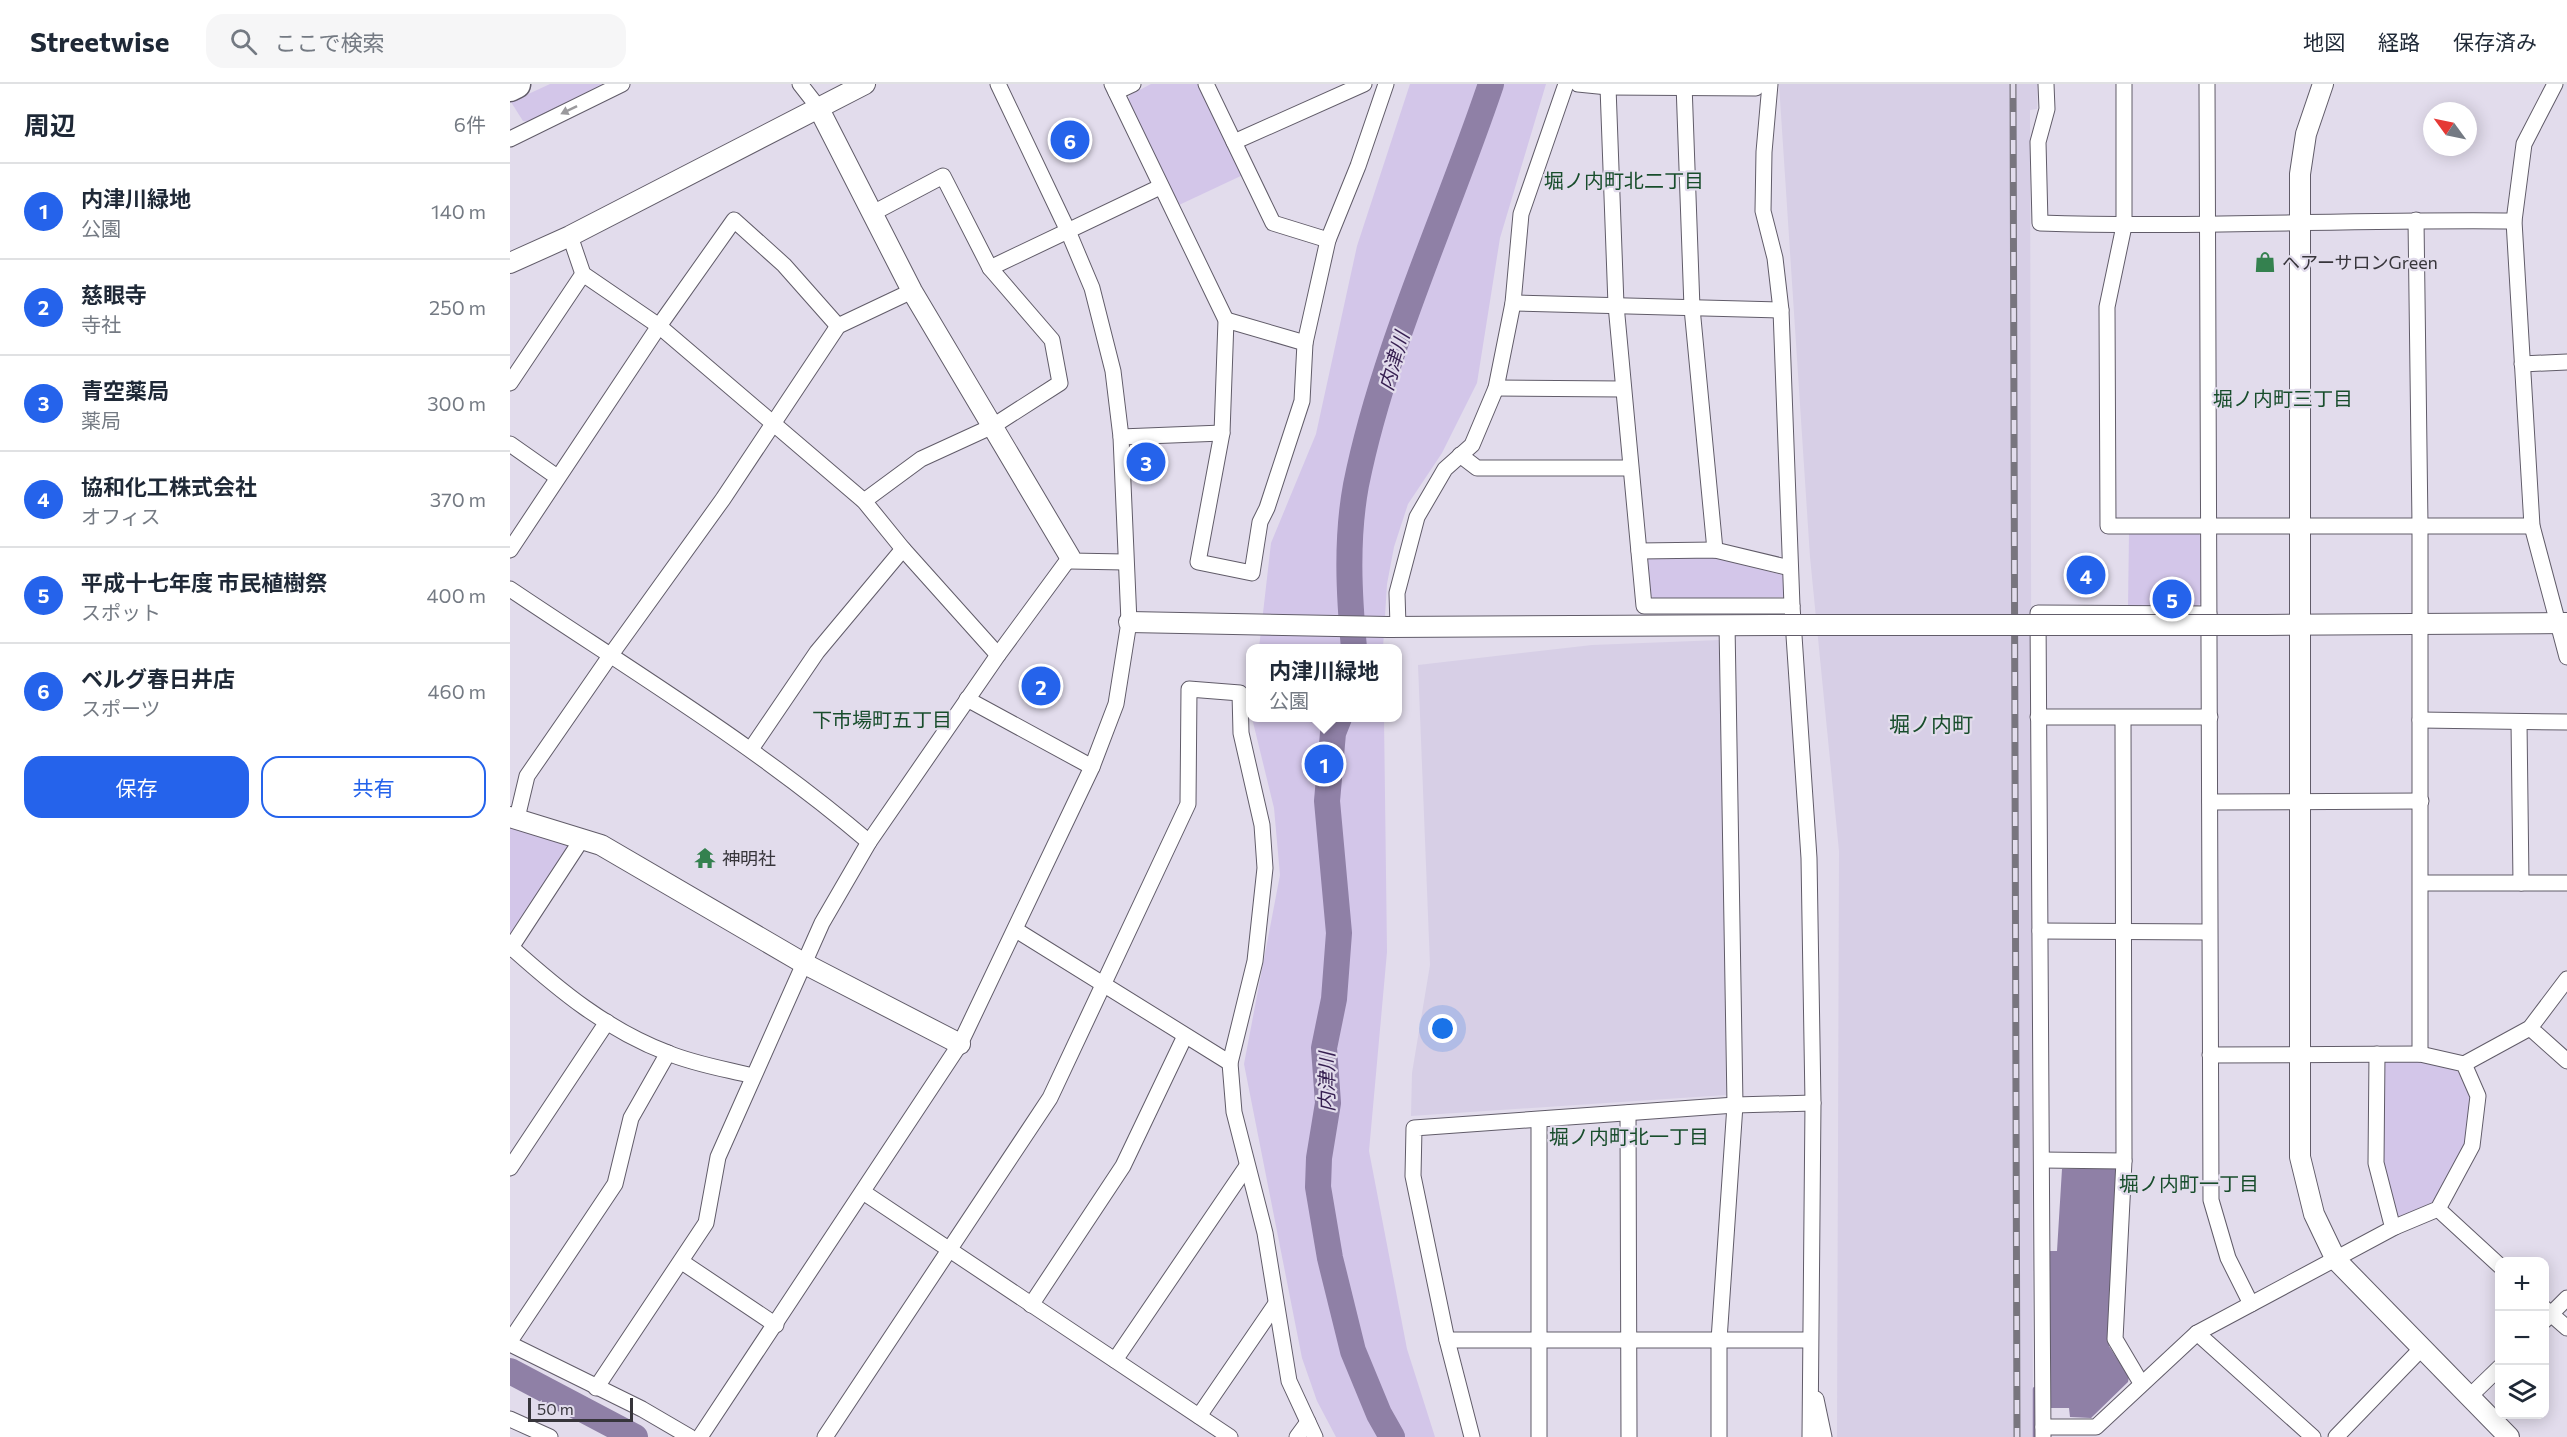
<!DOCTYPE html>
<html lang="ja">
<head>
<meta charset="utf-8">
<style>
  body { margin:0; font-family:Commissioner,"Noto Sans JP",sans-serif; background:#f6f6f7; color:#1f2937 }
  .controls { position:absolute; right:18px; bottom:18px; display:grid; overflow:hidden; border-radius:12px; box-shadow:0 3px 15px #0003 }
  .controls button { width:54px; height:54px; display:grid; place-items:center; padding:0; border:0; border-bottom:2px solid #e0e1e3; background:#fff; color:#1f2937; font:30px sans-serif }
  .compass { position:absolute; left:1913px; top:18px; width:54px; height:54px; border-radius:50%; background:#fff; box-shadow:0 3px 15px #0003; rotate:303deg }
  .scale { position:absolute; left:18px; bottom:15px; width:105px; box-sizing:border-box; padding-left:6px; border:3px solid #37353b; border-top:0; font-size:16px; line-height:21px; white-space:nowrap; color:#37353b; -webkit-text-stroke:4px #e2dcec; paint-order:stroke }
  .you { position:absolute; left:933px; top:945px; width:21px; height:21px; margin:-15px; border:4px solid #fff; border-radius:50%; background:#1a73e8; box-shadow:0 0 0 9px #1a73e833 }
  .badge { display:grid; place-items:center; width:39px; height:39px; border-radius:50%; background:#2563eb; color:#fff; font-size:20px; font-weight:700 }
  .pin { position:absolute; translate:-50% -50%; border:3px solid #fff; box-shadow:0 2px 6px #0006 }
  .popup { position:absolute; left:736px; top:560px; width:156px; height:78px; box-sizing:border-box; display:grid; place-content:center; border-radius:12px; background:#fff; filter:drop-shadow(0 2px 4px #0005); font-size:20px; white-space:nowrap; color:#747a83 }
  .popup b { font-size:22px; color:#1f2937 }
  .popup::after { content:''; position:absolute; left:50%; top:100%; margin-left:-12px; border:12px solid transparent; border-top-color:#fff }
  .list { margin:0; padding:0; list-style:none }
  h2 { display:flex; justify-content:space-between; align-items:center; height:78px; margin:0; padding:0 24px; font-size:26px }
  h2 small { font-size:20px; font-weight:400; color:#747a83 }
  .list li { display:grid; grid-template-columns:39px 1fr auto; gap:18px; align-items:center; box-sizing:border-box; height:96px; padding:0 24px; border-top:2px solid #e0e1e3 }
  .list b { display:block; font-size:22px; white-space:nowrap }
  .list p { margin:0; font-size:20px; white-space:nowrap; color:#747a83 }
  .list em { font-size:20px; font-style:normal; color:#747a83 }
  .actions { display:flex; gap:12px; padding:18px 24px }
  .actions a { flex:1; padding:14px 0; border:2px solid #2563eb; border-radius:18px; text-align:center; font-size:21px; color:#2563eb }
  .actions .main { background:#2563eb; color:#fff }
  .icon { flex:none; width:33px; height:33px; fill:none; stroke:currentColor; stroke-width:2; stroke-linecap:round; stroke-linejoin:round }
  .map { position:relative; flex:none; width:2057px; height:1353px; overflow:hidden }
  header { display:flex; align-items:center; gap:36px; box-sizing:border-box; height:84px; padding:0 30px; background:#fff; border-bottom:2px solid #e0e1e3 }
  header strong { font-size:28px }
  nav { display:flex; gap:33px; margin-inline-start:auto; font-size:21px }
  .search { width:420px; height:54px; background:#f6f6f7; display:flex; align-items:center; gap:15px; box-sizing:border-box; padding:0 21px; border-radius:18px; color:#747a83; font-size:22px }
  main { display:flex }
  aside { flex:1; background:#fff }
  .map>svg:first-child { display:block }
  .built { fill:#d7cfe6 }
  .green { fill:#d3c6e9 }
  .water { fill:#8f80a6 }
  .lines { fill:none; stroke-linecap:round; stroke-linejoin:round }
  .stream { stroke:#8f80a6; stroke-width:4.5 }
  .river { stroke:#8f80a6; stroke-width:26 }
  .minor-casing { stroke:#615c69; stroke-width:17 }
  .tertiary-casing { stroke:#615c69; stroke-width:22 }
  .motorway-casing { stroke:#615c69; stroke-width:31 }
  .minor { stroke:#fff; stroke-width:15 }
  .tertiary { stroke:#fff; stroke-width:20 }
  .motorway { stroke:#fff; stroke-width:28 }
  .rail-casing { stroke:#78757e; stroke-width:7 }
  .rail { stroke:#e2dcec; stroke-width:4.5; stroke-dasharray:14; stroke-linecap:butt }
  .tertiary-bridge-casing { stroke:#615c69; stroke-width:22; stroke-linecap:butt }
  .tertiary-bridge { stroke:#fff; stroke-width:20 }
  .oneway { fill:#9b9a9d }
  .labels { text-anchor:middle; dominant-baseline:central; stroke-width:4.5; stroke-linejoin:round; paint-order:stroke }
  .poi-label { font-size:18px; fill:#37353b; stroke:#e2dcec; text-anchor:start }
  .neighbourhood-label { font-size:20px; fill:#184d2c; stroke:#e2dcec }
  .water-label { font-size:20px; font-style:italic; fill:#361f51; stroke:#e2dcec }
  .quarter-label { font-size:21px; fill:#184d2c; stroke:#e2dcec }
</style>
</head>
<body>
<header>
<strong>Streetwise</strong>
<div class="search"><svg class="icon" aria-label="search" viewBox="0 0 24 24"><circle cx="10" cy="10" r="6"/><path d="M15 15l6 6"/></svg>ここで検索</div>
<nav><a>地図</a><a>経路</a><a>保存済み</a></nav>
</header>
<main>
<aside>
<h2>周辺<small>6件</small></h2>
<ul class="list">
<li><span class="badge">1</span><div><b>内津川緑地</b><p>公園</p></div><em>140 m</em></li>
<li><span class="badge">2</span><div><b>慈眼寺</b><p>寺社</p></div><em>250 m</em></li>
<li><span class="badge">3</span><div><b>青空薬局</b><p>薬局</p></div><em>300 m</em></li>
<li><span class="badge">4</span><div><b>協和化工株式会社</b><p>オフィス</p></div><em>370 m</em></li>
<li><span class="badge">5</span><div><b>平成十七年度 市民植樹祭</b><p>スポット</p></div><em>400 m</em></li>
<li><span class="badge">6</span><div><b>ベルグ春日井店</b><p>スポーツ</p></div><em>460 m</em></li>
</ul>
<div class="actions"><a class="main">保存</a><a>共有</a></div>
</aside>
<div class="map">
<svg width="2057" height="1353" viewBox="0 0 2057 1353">
  <rect width="100%" height="100%" fill="#e2dcec"/>
  <g class="built">
    <path d="M 1269,0 L 1528,0 L 1527,25 L 1520,26 L 1523,1353 L 1327,1353 L 1329,767 L 1300,473 Z"/>
    <path d="M 1210,556 L 1212,558 L 1216,1011 L 901,1032 L 902,989 L 920,881 L 908,581 L 1082,561 Z"/>
  </g>
  <g class="green">
    <path d="M 40,0 L 96,0 L 19,38 L 13,37 L 1,18 Z"/>
    <path d="M 641,0 L 692,0 L 735,90 L 669,121 L 618,15 L 620,11 Z"/>
    <path d="M 900,0 L 1036,0 L 990,154 L 967,299 L 932,369 L 898,420 L 884,463 L 877,500 L 873,564 L 749,564 L 761,459 L 806,350 L 847,162 Z"/>
    <path d="M 1619,449 L 1688,449 L 1692,454 L 1693,517 L 1688,522 L 1618,522 Z"/>
    <path d="M 1198,472 L 1273,491 L 1275,513 L 1144,515 L 1140,511 L 1136,476 L 1139,473 Z"/>
    <path d="M 742,634 L 874,634 L 877,868 L 859,1067 L 897,1265 L 925,1353 L 826,1353 L 807,1317 L 792,1274 L 734,980 L 770,791 L 764,724 Z"/>
    <path d="M 0,742 L 59,761 L 0,850 Z"/>
    <path d="M 1875,977 L 1910,977 L 1947,985 L 1953,990 L 1961,1012 L 1957,1059 L 1923,1118 L 1891,1135 L 1885,1132 L 1871,1075 L 1871,982 Z"/>
  </g>
  <path class="water" d="M 1604,1084 L 1608,1089 L 1599,1262 L 1619,1293 L 1618,1298 L 1581,1334 L 1560,1333 L 1559,1324 L 1540,1324 L 1539,1167 L 1547,1167 L 1552,1085 Z"/>
  <g class="lines">
    <path class="stream" d="M 1525,1353 L 1525,1305"/>
    <g class="river">
      <path d="M 844,564 C 839,511 836,455 846,401 C 873,266 937,131 981,0"/>
      <path d="M 829,634 L 823,649 L 817,717 L 829,849 L 824,915 L 814,964 L 818,1019 L 809,1074 L 808,1103 L 820,1174 L 843,1267 L 869,1330 L 882,1353"/>
      <path d="M 0,1287 L 125,1353"/>
    </g>
    <defs>
      <g id="minor">
        <path d="M 290,0 L 308,23"/>
        <path d="M 602,0 L 716,236 L 712,349 L 688,478 L 742,489 L 750,438 L 757,424 L 792,317 L 795,259 L 818,156 L 848,82 L 876,0"/>
        <path d="M 696,0 L 763,139 L 818,156"/>
        <path d="M 1068,0 L 1098,3 L 1246,4 L 1246,0"/>
        <path d="M 1174,0 L 1182,224 L 1205,466"/>
        <path d="M 1260,0 L 1254,68 L 1253,127 L 1265,174 L 1271,226 L 1282,522 L 1299,774 L 1303,1019 L 1300,1353"/>
        <path d="M 1536,0 L 1537,25 L 1528,58 L 1530,139 C 1688,144 1846,135 2004,137"/>
        <path d="M 1614,0 L 1614,142 L 1597,223 L 1598,442 L 2022,442"/>
        <path d="M 1697,0 L 1701,1116 L 1718,1174 L 1741,1220"/>
        <path d="M 2045,0 L 2014,60 L 2004,137 L 2022,442 L 2057,573"/>
        <path d="M 1098,3 L 1106,221 L 1134,522 L 1282,522"/>
        <path d="M 606,8 L 623,0"/>
        <path d="M 0,55 L 112,0"/>
        <path d="M 724,58 L 854,0"/>
        <path d="M 1906,136 L 1910,441 L 1910,970"/>
        <path d="M 60,152 L 73,190 L 149,242 L 354,417 L 393,465 L 488,571"/>
        <path d="M 480,184 L 650,103"/>
        <path d="M 1003,219 L 1271,226"/>
        <path d="M 716,236 L 795,259"/>
        <path d="M 2012,280 L 2057,278"/>
        <path d="M 0,299 L 73,190"/>
        <path d="M 986,304 L 1112,305"/>
        <path d="M 611,353 L 712,349"/>
        <path d="M 0,360 L 47,393"/>
        <path d="M 950,371 L 967,384 L 1120,384"/>
        <path d="M 354,417 L 411,375 L 483,342 L 550,299 L 542,256 L 480,184 L 433,92 L 363,129"/>
        <path d="M 0,466 L 149,242 L 224,136 L 274,181 L 328,242"/>
        <path d="M 1129,467 L 1205,466 L 1280,484"/>
        <path d="M 560,477 L 615,478"/>
        <path d="M 0,505 C 122,587 248,663 359,758"/>
        <path d="M 888,542 L 887,509 L 907,433 L 935,385 L 962,361 L 986,304 L 1003,219 L 1011,130 L 1056,0"/>
        <path d="M 457,615 L 582,683"/>
        <path d="M 1528,633 L 1700,633"/>
        <path d="M 1613,635 L 1614,1077 L 1605,1255 L 1631,1299"/>
        <path d="M 1910,636 L 2057,638"/>
        <path d="M 2009,638 L 2011,799"/>
        <path d="M 241,665 L 307,568 L 393,465"/>
        <path d="M 1700,718 L 1911,717"/>
        <path d="M 7,734 L 17,692 L 100,572 L 213,415 L 328,242 L 402,207"/>
        <path d="M 1911,799 L 2057,799"/>
        <path d="M 506,846 L 720,979"/>
        <path d="M 1530,847 L 1699,848"/>
        <path d="M 1,863 C 49,906 97,946 158,969 C 184,980 215,985 243,992"/>
        <path d="M 0,865 L 72,755"/>
        <path d="M 2020,944 L 2057,977"/>
        <path d="M 1867,970 L 1866,1079 L 1881,1137 L 1885,1143"/>
        <path d="M 1954,980 L 2020,944 L 2057,895"/>
        <path d="M 1118,1029 L 1119,1353"/>
        <path d="M 1029,1036 L 1029,1353"/>
        <path d="M 1532,1076 L 1614,1077"/>
        <path d="M 0,1084 L 97,938"/>
        <path d="M 353,1108 L 720,1353"/>
        <path d="M 1928,1125 L 1990,1182"/>
        <path d="M 172,1178 L 266,1241"/>
        <path d="M 521,1221 L 613,1082 L 675,952"/>
        <path d="M 2034,1224 L 2057,1244"/>
        <path d="M 2034,1237 L 2057,1214"/>
        <path d="M 1687,1249 L 1803,1353"/>
        <path d="M 937,1256 L 1300,1256"/>
        <path d="M 0,1257 L 105,1100 L 121,1034 L 158,969"/>
        <path d="M 0,1260 L 132,1325 L 180,1353"/>
        <path d="M 605,1276 L 737,1082"/>
        <path d="M 86,1304 L 196,1139 L 208,1073 L 312,839 L 359,758 L 488,571 L 560,473"/>
        <path d="M 1959,1313 L 1990,1283"/>
        <path d="M 1306,1315 L 1314,1353"/>
        <path d="M 689,1332 L 765,1221"/>
        <path d="M 0,1335 L 40,1353"/>
        <path d="M 1533,1343 L 1586,1343 L 1687,1249 L 1885,1143 L 1928,1125 L 1962,1062 L 1968,1012 L 1954,980 L 1910,970 L 1700,971"/>
        <path d="M 190,1353 L 450,960 L 582,683 L 606,620 L 619,538 L 611,353 L 603,287 L 582,204 L 558,147 L 488,0"/>
        <path d="M 315,1353 L 540,1014 L 678,720 L 679,605 L 730,609 L 731,649 L 752,741 L 755,784 L 745,877 L 720,979 L 724,1028 L 755,1149 L 779,1297 L 805,1353"/>
        <path d="M 787,1353 L 798,1338"/>
        <path d="M 962,1353 L 937,1256 L 903,1092 L 904,1044 L 1225,1021 L 1303,1019"/>
        <path d="M 1209,1353 L 1209,1256 L 1225,1021 L 1217,540"/>
        <path d="M 1533,1353 L 1528,529 L 1699,530"/>
        <path d="M 1826,1353 L 1911,1265"/>
      </g>
      <g id="tertiary">
        <path d="M 1813,0 L 1796,50 L 1790,90 L 1790,1073 L 1804,1130 L 1826,1176 L 1999,1353"/>
        <path d="M 308,23 L 402,207 L 560,473"/>
        <path d="M 0,179 L 60,152 L 355,0"/>
        <path d="M 619,538 L 878,543 L 1265,541"/>
        <path d="M 1756,541 L 2057,539"/>
        <path d="M 0,733 L 91,761 L 295,880 L 450,960"/>
      </g>
      <path id="motorway" d="M 0,3 L 6,0"/>
    </defs>
    <use href="#minor" class="minor-casing"/>
    <use href="#tertiary" class="tertiary-casing"/>
    <use href="#motorway" class="motorway-casing"/>
    <use href="#minor" class="minor"/>
    <use href="#tertiary" class="tertiary"/>
    <use href="#motorway" class="motorway"/>
    <defs>
      <path id="rail" d="M 1503,0 L 1507,1353"/>
    </defs>
    <use href="#rail" class="rail-casing"/>
    <use href="#rail" class="rail"/>
    <defs>
      <path id="tertiary-bridge" d="M 1265,541 L 1756,541"/>
    </defs>
    <use href="#tertiary-bridge" class="tertiary-bridge-casing"/>
    <use href="#tertiary-bridge" class="tertiary-bridge"/>
  </g>
  <defs><path id="oneway-solid" d="M-6-.8H1V-3.2L6.5 0L1 3.2V.8H-6Z" transform="scale(1.5)"/></defs>
  <use class="oneway" href="#oneway-solid" transform="translate(59 26) rotate(154)"/>
  <defs>
    <symbol id="shop-bare" viewBox="-9 -9 18 18"><path d="M-5-2.5h2.3a2.7 3.5 0 0 1 5.4 0H5L5.5 6h-11ZM-1.5-2.5h3a1.5 2.3 0 0 0-3 0Z" fill="#34814f" stroke="#e2dcec" stroke-width="2.5" paint-order="stroke"/></symbol>
    <symbol id="temple-bare" viewBox="-9 -9 18 18"><path d="M0-6L5-2H3V0L6.5 2.5H4V6H1.5V3h-3V6H-4V2.5H-6.5L-3 0V-2H-5Z" fill="#34814f" stroke="#e2dcec" stroke-width="2.5" paint-order="stroke"/></symbol>
  </defs>
  <g fill-rule="evenodd">
    <use href="#shop-bare" x="1740" y="163" width="30" height="30"/>
    <use href="#temple-bare" x="180" y="759" width="30" height="30"/>
  </g>
  <g class="labels">
    <g class="poi-label">
      <text x="1772" y="178">ヘアーサロンGreen</text>
      <text x="212" y="774">神明社</text>
    </g>
    <g class="neighbourhood-label">
      <text x="1114" y="96">堀ノ内町北二丁目</text>
      <text x="1773" y="314">堀ノ内町三丁目</text>
      <text x="372" y="635">下市場町五丁目</text>
      <text x="1119" y="1052">堀ノ内町北一丁目</text>
      <text x="1679" y="1099">堀ノ内町一丁目</text>
    </g>
    <g class="water-label">
      <text transform="translate(883 277) rotate(-73)">内津川</text>
      <text transform="translate(816 998) rotate(-90)">内津川</text>
    </g>
    <g class="quarter-label">
      <text x="1421" y="639">堀ノ内町</text>
    </g>
  </g>
</svg>
<div class="controls">
<button>+</button>
<button>−</button>
<button><svg class="icon" aria-label="layers" viewBox="0 0 24 24"><path d="M12 4l9 5-9 5-9-5zM3 14l9 5 9-5"/></svg></button>
</div>
<svg class="compass" viewBox="-18 -18 36 36"><path d="M0-13l5 13h-10z" fill="#e53935"/><path d="M0 13l5-13h-10z" fill="#747a83"/></svg>
<div class="scale">50 m</div>
<div class="you"></div>
<div class="pin badge" style="left:814px;top:680px">1</div>
<div class="popup"><b>内津川緑地</b>公園</div>
<div class="pin badge" style="left:531px;top:602px">2</div>
<div class="pin badge" style="left:636px;top:378px">3</div>
<div class="pin badge" style="left:1576px;top:491px">4</div>
<div class="pin badge" style="left:1662px;top:515px">5</div>
<div class="pin badge" style="left:560px;top:56px">6</div>
</div>
</main>
</body>
</html>
